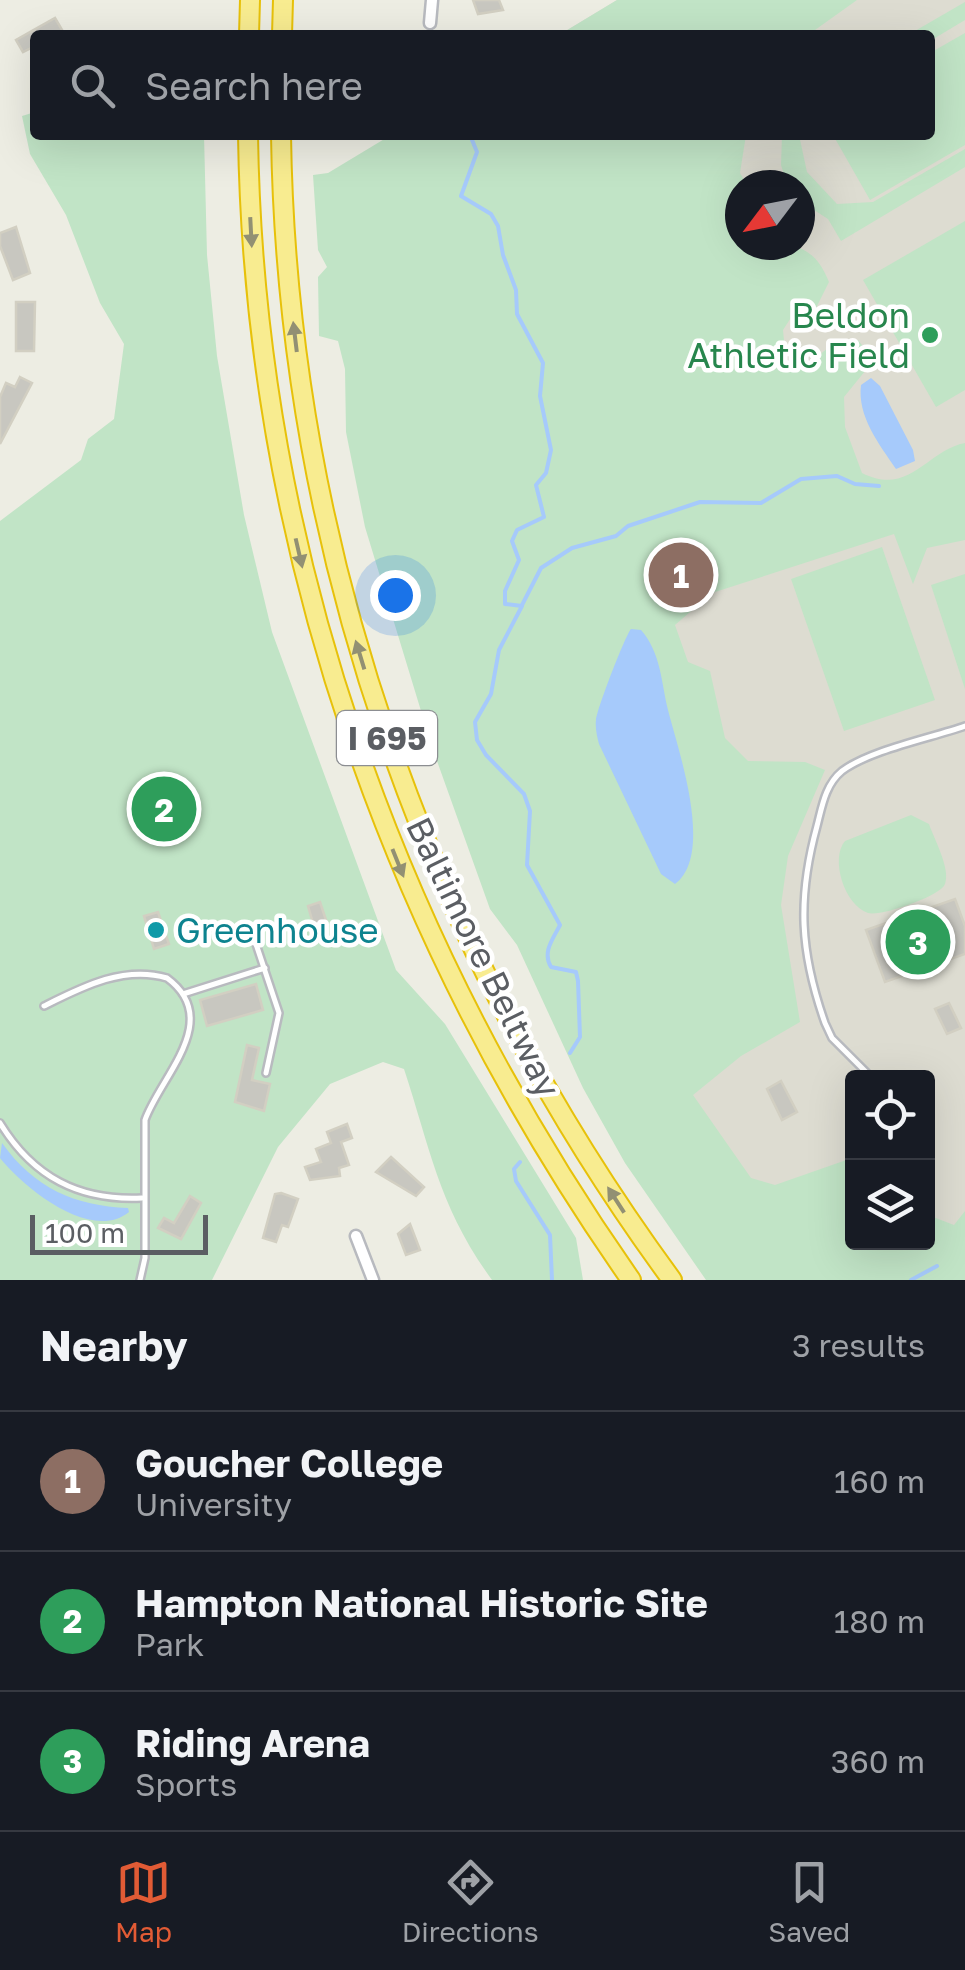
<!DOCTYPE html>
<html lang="en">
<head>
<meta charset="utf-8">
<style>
  body { margin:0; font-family:"Golos Text",sans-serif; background:#20242c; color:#f1f3f6 }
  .controls { position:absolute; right:30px; bottom:30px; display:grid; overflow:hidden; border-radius:10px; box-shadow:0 10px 40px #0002 }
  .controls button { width:90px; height:90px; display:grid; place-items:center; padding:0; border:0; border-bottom:2px solid #363941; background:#171b24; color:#f1f3f6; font:50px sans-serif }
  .compass { position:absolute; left:725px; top:170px; width:90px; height:90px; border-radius:50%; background:#171b24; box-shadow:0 10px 40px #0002; rotate:238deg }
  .scale { position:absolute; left:30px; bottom:25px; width:178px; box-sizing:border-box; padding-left:10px; border:5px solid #5b5e63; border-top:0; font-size:28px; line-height:35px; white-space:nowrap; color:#5b5e63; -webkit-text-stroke:8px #fff; paint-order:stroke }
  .you { position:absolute; left:395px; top:595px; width:35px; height:35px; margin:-25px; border:8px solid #fff; border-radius:50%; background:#1a73e8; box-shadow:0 0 0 15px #1a73e833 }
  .badge { display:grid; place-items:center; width:65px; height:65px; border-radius:50%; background:#e15b35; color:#fff; font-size:32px; font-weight:700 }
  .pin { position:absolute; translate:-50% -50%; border:5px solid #fff; box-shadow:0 2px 10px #0006 }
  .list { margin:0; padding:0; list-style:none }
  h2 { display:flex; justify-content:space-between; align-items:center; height:130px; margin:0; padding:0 40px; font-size:42px }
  h2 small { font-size:32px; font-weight:400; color:#9ea1a6 }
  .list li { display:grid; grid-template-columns:65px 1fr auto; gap:30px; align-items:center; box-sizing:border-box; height:140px; padding:0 40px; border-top:2px solid #363941 }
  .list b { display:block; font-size:38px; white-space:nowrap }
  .list p { margin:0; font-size:32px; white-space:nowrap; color:#9ea1a6 }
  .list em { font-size:32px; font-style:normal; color:#9ea1a6 }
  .icon { flex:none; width:55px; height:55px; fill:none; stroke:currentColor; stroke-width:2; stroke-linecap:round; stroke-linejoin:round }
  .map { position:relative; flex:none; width:965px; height:1280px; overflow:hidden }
  .search { position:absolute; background:#171b24; box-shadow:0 10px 40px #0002; left:30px; right:30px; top:30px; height:110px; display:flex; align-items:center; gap:25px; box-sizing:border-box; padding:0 35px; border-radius:10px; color:#9ea1a6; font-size:38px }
  .sheet { height:550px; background:#171b24 }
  nav { display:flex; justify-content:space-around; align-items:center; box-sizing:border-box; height:140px; border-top:2px solid #363941; background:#171b24; font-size:28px; color:#9ea1a6 }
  nav a { display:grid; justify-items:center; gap:5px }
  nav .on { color:#e15b35 }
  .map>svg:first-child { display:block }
  .education { fill:#dddcd1; fill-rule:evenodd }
  .green { fill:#c1e4c6 }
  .water { fill:#a6cafb }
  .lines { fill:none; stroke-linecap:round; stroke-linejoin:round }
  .stream { stroke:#a6cafb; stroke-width:4 }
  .building { fill:#c8c7c0; stroke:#d2cfc2; stroke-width:2.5 }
  .lane-casing { stroke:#b8babf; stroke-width:10 }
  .street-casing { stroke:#b8babf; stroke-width:15 }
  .highway-casing { stroke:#e7c10a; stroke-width:22 }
  .lane { stroke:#fff; stroke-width:5 }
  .street { stroke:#fff; stroke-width:10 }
  .highway { stroke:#f8ec90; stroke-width:18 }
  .oneway { fill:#929073 }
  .leisure-dot { fill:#2e9e5b; stroke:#fff; stroke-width:4 }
  .culture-dot { fill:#0f9aa8; stroke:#fff; stroke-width:4 }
  .labels { text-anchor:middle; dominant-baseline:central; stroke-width:9; stroke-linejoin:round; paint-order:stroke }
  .shield { fill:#fff; stroke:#8c8e92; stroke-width:2.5 }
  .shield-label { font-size:32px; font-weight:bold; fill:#5b5e63 }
  .leisure-label { font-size:35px; fill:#27864d; stroke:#fff; text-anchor:end }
  .culture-label { font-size:35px; fill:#0d838f; stroke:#fff; text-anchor:start }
  .street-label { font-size:35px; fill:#5b5e63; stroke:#fff }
</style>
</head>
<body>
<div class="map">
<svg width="965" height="1280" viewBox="0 0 965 1280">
  <rect width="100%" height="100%" fill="#edede3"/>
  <path class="education" d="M 617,0 L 965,0 L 965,1280 L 732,1280 L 391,135 L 930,135 L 930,35 L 559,35 ZM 740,185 L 800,185 L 800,245 L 740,245 ZM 852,1078 L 928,1078 L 928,1242 L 852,1242 Z"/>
  <g class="green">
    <path d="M 617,0 L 857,0 L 808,35 L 559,35 Z"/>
    <path d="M 965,2 L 965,20 L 930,41 L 930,35 L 908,35 Z"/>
    <path d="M 965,33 L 965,145 L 870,200 L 833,135 L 930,135 L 930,53 Z"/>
    <path d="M 35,112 L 35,135 L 204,135 L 207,255 L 217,356 L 244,515 L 272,632 L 396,970 L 445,1024 L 576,1238 L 583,1280 L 492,1280 C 439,1207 431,1151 404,1069 L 383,1062 L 330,1084 L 278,1147 L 212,1280 L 0,1280 L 0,521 L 81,460 L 88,439 L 114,419 L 124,344 L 100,303 L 66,215 L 30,154 L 22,116 Z"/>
    <path d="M 391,135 L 746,135 L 740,173 L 747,185 L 740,185 L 740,245 C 782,245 811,236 829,282 L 816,308 L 794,313 L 783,330 L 786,361 L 809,366 C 825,349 834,339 858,340 L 874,360 L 844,397 L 845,427 L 862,473 C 910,497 927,450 965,443 L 965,540 L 927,548 L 913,584 L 894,534 L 712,593 L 675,625 L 688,662 L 710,671 L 725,738 L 748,761 L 805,762 L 825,770 L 788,856 L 781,905 L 800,1022 L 741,1056 L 693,1095 L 751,1178 L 775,1185 L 852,1158 L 852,1242 L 928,1242 L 928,1215 L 954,1225 L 965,1211 L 965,1280 L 706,1280 L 625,1163 L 583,1088 L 517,945 L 490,909 L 432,747 L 365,527 L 346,432 L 345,369 L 338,341 L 319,336 L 318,277 L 327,267 L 318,250 L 313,175 L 328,173 Z"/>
    <path d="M 782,135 L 799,135 L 807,172 L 837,204 L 873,202 L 965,149 L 965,167 L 841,241 L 828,219 L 800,201 L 800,185 L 786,181 L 781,165 Z"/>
    <path d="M 965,221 L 965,390 L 936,407 L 863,280 Z"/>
    <path d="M 882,547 L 935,700 L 844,731 L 791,579 Z"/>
    <path d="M 965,574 L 965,689 L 931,585 Z"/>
    <path d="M 911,815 L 929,824 C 934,839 951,869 945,884 C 941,896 880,917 868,913 C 844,905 830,858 845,841 Z"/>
  </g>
  <g class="water">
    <path d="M 871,378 L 880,386 L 913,450 L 915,461 L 896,469 C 879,444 857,416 861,385 Z"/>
    <path d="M 631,629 L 641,630 C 661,653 661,681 668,710 C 678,750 715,854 675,884 L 661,874 L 599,744 C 597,737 595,727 596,720 C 597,709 625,636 631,629 Z"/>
    <path d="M 2,1143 C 34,1188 75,1206 128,1208 L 129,1212 C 91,1243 23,1187 0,1158 Z"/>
  </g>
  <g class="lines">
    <g class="stream">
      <path d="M 470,135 L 477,152 L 461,196 L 491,214 L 498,226 L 503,255 L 516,290 L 517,314 L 543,363 L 540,396 L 551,450 L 546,473 L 536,485 L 544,517 L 517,530 L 512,541 L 519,560 L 505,591 L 505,604 L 522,606 L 499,650 L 491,694 L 475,722 L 477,740 L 486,755 L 524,794 L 530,811 L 527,865 L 560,925 C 553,939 542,952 551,967 L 576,972 L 578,981 L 580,1037 L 570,1053"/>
      <path d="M 521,607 L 541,568 L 572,548 L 616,536 L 628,526 L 700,502 L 761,503 L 801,479 L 837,476 L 855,484 L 879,486"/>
      <path d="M 520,1162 L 514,1169 L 516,1181 L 550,1235 L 552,1280"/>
      <path d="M 911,1280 L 937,1266"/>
    </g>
  </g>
  <g class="building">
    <path d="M 473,0 L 499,0 L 503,10 L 478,14 Z"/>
    <path d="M 55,18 L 65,35 L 35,35 L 35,46 L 23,52 L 16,40 Z"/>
    <path d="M 16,227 L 30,273 L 13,280 L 0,246 L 0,233 Z"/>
    <path d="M 16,302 L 35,302 L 34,351 L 16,351 Z"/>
    <path d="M 20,377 L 32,383 L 0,444 L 0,397 L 6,383 L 15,387 Z"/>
    <path d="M 955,899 L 965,926 L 965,954 L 885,982 L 866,930 Z"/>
    <path d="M 320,902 L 328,926 L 315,930 L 308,906 Z"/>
    <path d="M 158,912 L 169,944 L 154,949 L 144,916 Z"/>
    <path d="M 256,984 L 263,1010 L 207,1026 L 200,1000 Z"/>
    <path d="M 949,1003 L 961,1028 L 947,1034 L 935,1009 Z"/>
    <path d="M 247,1045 L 259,1048 L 252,1080 L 270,1084 L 264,1111 L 235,1102 Z"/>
    <path d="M 781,1081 L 797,1112 L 782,1120 L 767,1089 Z"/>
    <path d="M 347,1124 L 352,1138 L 341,1142 L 349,1165 L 339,1168 L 340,1176 L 310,1180 L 305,1167 L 321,1162 L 316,1149 L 331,1143 L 327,1132 Z"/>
    <path d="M 391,1157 L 424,1187 L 416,1196 L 376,1172 Z"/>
    <path d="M 281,1193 L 298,1199 L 288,1227 L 282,1225 L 276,1242 L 263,1238 L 275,1194 Z"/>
    <path d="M 190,1196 L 201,1203 L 181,1239 L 158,1228 L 164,1218 L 174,1223 Z"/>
    <path d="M 410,1224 L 420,1250 L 406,1255 L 398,1234 Z"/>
  </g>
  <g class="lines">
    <defs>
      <g id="lane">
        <path d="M 245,940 L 254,938 L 279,1013 L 266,1073"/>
        <path d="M 183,994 L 265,968"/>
        <path d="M 44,1006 C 82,987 124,965 167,978 C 224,1020 160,1077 145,1120 L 145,1258 L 140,1280"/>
        <path d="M 867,1073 L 832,1038 L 825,1023 C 800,952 797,899 817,826 C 822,807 825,785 842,771 C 870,750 931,738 965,726"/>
        <path d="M 0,1123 C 33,1177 79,1201 142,1198"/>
      </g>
      <g id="street">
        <path d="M 430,23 L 432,0"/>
        <path d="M 356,1236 L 373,1280"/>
      </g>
      <g id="highway">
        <path d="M 249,35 L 250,0"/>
        <path d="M 282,35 L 283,0"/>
        <path d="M 248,135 C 254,550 394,942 631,1280"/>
        <path d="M 281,135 C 287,547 428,948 672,1280"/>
      </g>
    </defs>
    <use href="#lane" class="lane-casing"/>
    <use href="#street" class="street-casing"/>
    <use href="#highway" class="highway-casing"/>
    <use href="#lane" class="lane"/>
    <use href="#street" class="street"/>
    <use href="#highway" class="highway"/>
  </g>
  <defs><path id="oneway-solid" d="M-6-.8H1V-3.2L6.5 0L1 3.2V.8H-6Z" transform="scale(2.5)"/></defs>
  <g class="oneway">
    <use href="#oneway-solid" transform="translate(251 232) rotate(87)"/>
    <use href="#oneway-solid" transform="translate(295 337) rotate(-97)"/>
    <use href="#oneway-solid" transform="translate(299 553) rotate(77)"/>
    <use href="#oneway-solid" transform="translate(360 655) rotate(-107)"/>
    <use href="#oneway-solid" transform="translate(398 863) rotate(68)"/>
    <use href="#oneway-solid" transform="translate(616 1200) rotate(-123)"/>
  </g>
  <circle class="leisure-dot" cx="930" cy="335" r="10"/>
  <circle class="culture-dot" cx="156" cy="930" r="10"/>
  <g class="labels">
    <rect class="shield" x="337" y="711" width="100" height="54" rx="8"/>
    <g class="shield-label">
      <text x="387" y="738">I 695</text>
    </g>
    <g class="leisure-label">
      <text x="910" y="315">Beldon<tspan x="910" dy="40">Athletic Field</tspan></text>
    </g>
    <g class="culture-label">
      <text x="176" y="930">Greenhouse</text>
    </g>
    <g class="street-label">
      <text transform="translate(484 957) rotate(64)">Baltimore Beltway</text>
    </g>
  </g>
</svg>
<div class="controls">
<button><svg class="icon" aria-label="locate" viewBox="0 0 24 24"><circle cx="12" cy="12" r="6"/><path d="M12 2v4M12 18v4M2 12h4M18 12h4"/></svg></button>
<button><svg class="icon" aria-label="layers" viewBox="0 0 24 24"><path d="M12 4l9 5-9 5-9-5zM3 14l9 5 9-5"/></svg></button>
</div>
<svg class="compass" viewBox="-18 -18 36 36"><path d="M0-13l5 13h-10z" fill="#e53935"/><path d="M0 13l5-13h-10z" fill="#9ea1a6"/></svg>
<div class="scale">100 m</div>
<div class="you"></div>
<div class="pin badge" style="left:681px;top:575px;background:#8d6e63">1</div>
<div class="pin badge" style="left:164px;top:809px;background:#2e9e5b">2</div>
<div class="pin badge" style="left:918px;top:942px;background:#2e9e5b">3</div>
<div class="search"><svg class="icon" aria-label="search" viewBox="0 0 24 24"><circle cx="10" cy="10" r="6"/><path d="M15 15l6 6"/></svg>Search here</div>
</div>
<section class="sheet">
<h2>Nearby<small>3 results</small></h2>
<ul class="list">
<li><span class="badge" style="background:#8d6e63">1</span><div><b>Goucher College</b><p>University</p></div><em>160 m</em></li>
<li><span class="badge" style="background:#2e9e5b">2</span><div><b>Hampton National Historic Site</b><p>Park</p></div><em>180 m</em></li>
<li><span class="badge" style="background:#2e9e5b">3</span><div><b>Riding Arena</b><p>Sports</p></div><em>360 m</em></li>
</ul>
</section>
<nav>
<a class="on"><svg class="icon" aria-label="map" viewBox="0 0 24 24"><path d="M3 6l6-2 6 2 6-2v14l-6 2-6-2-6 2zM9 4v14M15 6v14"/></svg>Map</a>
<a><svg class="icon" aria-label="directions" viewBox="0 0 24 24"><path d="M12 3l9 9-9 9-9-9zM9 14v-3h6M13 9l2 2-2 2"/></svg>Directions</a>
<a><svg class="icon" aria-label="saved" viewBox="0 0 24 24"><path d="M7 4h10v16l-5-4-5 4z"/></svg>Saved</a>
</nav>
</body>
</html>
